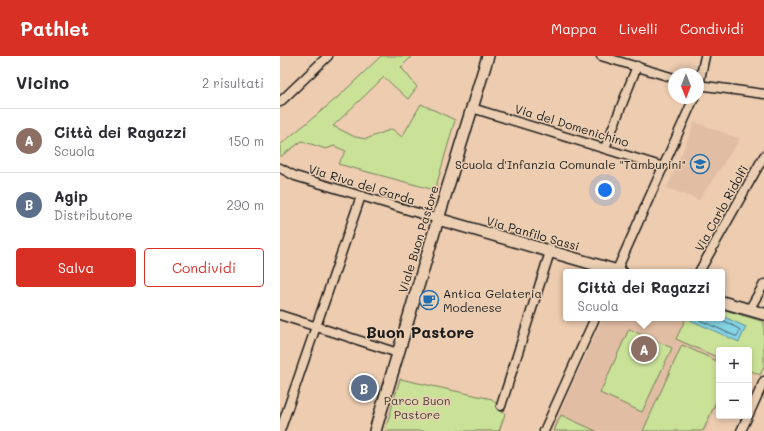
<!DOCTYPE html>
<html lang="it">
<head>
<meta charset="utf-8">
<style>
  body { margin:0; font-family:Mali,sans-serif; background:#f7f7f7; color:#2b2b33 }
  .controls { position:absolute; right:12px; bottom:12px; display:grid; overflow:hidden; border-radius:4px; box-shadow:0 2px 6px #0003 }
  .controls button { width:36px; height:36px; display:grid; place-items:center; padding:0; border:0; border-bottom:1px solid #e1e1e2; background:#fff; color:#2b2b33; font:20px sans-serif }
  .compass { position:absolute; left:388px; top:12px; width:36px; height:36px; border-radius:50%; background:#fff; box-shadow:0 2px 6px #0003; rotate:180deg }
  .you { position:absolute; left:325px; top:134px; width:14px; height:14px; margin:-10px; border:3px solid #fff; border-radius:50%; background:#1a73e8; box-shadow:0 0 0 6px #1a73e833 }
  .badge { display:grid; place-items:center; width:26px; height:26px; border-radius:50%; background:#d93025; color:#fff; font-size:13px; font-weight:700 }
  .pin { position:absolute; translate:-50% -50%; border:2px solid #fff; box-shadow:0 1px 4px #0006 }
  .popup { position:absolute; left:283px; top:213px; width:162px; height:52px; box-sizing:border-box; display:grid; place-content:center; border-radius:4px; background:#fff; filter:drop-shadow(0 1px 3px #0005); font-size:13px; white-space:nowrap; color:#7c7c81 }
  .popup b { font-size:15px; color:#2b2b33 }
  .popup::after { content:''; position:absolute; left:50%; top:100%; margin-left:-8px; border:8px solid transparent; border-top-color:#fff }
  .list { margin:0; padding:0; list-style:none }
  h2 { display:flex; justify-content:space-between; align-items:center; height:52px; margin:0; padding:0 16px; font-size:17px }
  h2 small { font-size:13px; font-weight:400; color:#7c7c81 }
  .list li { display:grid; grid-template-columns:26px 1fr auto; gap:12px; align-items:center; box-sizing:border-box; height:64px; padding:0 16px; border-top:1px solid #e1e1e2 }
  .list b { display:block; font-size:15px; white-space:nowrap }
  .list p { margin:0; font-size:13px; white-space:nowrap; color:#7c7c81 }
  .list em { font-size:13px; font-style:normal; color:#7c7c81 }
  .actions { display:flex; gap:8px; padding:12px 16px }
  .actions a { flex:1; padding:9px 0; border:1px solid #d93025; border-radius:4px; text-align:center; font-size:14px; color:#d93025 }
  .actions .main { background:#d93025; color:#fff }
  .map { position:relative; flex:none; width:484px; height:375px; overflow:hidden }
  header { display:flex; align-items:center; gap:24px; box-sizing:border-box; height:56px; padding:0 20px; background:#d93025; color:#fff }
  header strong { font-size:19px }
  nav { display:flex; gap:22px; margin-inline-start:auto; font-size:14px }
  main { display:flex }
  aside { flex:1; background:#fff }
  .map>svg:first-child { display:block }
  .built { fill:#e1bda3 }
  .green { fill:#cae298; stroke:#737f5a }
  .water { fill:#85d3e4; stroke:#5b8a94 }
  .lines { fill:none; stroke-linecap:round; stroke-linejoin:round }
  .shore { stroke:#46656c; stroke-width:1 }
  .street-casing { stroke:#1c1c1c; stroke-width:11 }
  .secondary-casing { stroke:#1c1c1c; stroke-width:14 }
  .street { stroke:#eccfb3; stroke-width:8 }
  .secondary { stroke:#eccfb3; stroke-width:11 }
  .labels { text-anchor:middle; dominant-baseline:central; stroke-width:3; stroke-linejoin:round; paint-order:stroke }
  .street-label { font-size:12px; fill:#1c1c1c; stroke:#eccfb3 }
  .poi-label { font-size:12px; fill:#1c1c1c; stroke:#eccfb3; text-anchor:end }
  .park-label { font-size:12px; fill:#3f4435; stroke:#eccfb3 }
  .district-label { font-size:16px; font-weight:bold; fill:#1c1c1c; stroke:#eccfb3 }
</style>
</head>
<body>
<header>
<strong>Pathlet</strong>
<nav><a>Mappa</a><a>Livelli</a><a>Condividi</a></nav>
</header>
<main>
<aside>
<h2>Vicino<small>2 risultati</small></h2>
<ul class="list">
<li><span class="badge" style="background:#8d6e63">A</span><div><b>Città dei Ragazzi</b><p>Scuola</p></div><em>150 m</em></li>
<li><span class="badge" style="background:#5c6f8a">B</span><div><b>Agip</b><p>Distributore</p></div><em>290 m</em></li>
</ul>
<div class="actions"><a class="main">Salva</a><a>Condividi</a></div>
</aside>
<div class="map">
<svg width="484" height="375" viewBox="0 0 484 375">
  <rect width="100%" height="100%" fill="#edccb0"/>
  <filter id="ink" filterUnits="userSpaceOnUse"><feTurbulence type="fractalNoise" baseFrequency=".025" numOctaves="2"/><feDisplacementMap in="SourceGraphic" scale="8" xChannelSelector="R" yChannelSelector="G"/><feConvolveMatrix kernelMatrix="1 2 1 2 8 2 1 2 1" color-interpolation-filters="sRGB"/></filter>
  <g filter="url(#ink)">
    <g class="built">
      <path d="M 415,66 L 460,83 L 419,144 L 387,132 Z"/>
      <path d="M 323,262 L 406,262 L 396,283 L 439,302 L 439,346 L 426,375 L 271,375 Z"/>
    </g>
    <g class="green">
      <path d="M 101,0 L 132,0 L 121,11 L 137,31 L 128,43 L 104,21 L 53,70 L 75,81 L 86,83 L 112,73 L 122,81 L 141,48 L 175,64 L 155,134 L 58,108 L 66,95 L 54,90 L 46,93 L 22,85 L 0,101 L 0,89 L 57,42 Z"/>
      <path d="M 442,253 L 484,266 L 484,310 L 480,319 L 469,314 L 469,294 L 439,294 L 439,302 L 396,283 L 406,262 L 442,262 Z"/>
      <path d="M 349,273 L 392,292 L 362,356 L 320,337 Z"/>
      <path d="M 402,289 L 439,306 L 439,339 L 423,375 L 363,375 Z"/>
      <path d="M 120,323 L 212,343 L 225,358 L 219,375 L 105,375 Z"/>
      <path d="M 281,359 L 316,375 L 274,375 Z"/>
    </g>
    <path class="water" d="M 442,260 L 466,271 L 459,286 L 410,264 L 411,262 L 442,262 Z"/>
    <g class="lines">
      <path class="shore" d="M 415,262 L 455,280 L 457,280 L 460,275 L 459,273 L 439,262"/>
      <defs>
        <g id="street">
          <path d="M 321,0 L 394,22"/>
          <path d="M 418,29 L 484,38"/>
          <path d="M 418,33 L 425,0"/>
          <path d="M 0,46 L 48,0"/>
          <path d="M 192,52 L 384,111"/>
          <path d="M 325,92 L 357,10"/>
          <path d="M 0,112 L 15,120 L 158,163"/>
          <path d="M 336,216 L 414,42"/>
          <path d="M 419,216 L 484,100"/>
          <path d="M 469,254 L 484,228"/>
          <path d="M 0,259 L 118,297"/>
          <path d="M 221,350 L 270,196"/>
          <path d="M 469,358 L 484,325"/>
          <path d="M 0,375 L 81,140"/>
          <path d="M 264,375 L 315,262"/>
          <path d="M 461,375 L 468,360"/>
        </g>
        <g id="secondary">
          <path d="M 158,163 L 341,216"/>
          <path d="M 442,246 L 484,258"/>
          <path d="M 95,375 L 158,163 L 208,0"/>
        </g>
      </defs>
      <use href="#street" class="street-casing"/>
      <use href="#secondary" class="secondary-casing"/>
      <use href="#street" class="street"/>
      <use href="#secondary" class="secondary"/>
    </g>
  </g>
  <defs>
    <symbol id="school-ring" viewBox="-11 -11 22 22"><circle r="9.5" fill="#eccfb3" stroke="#1f6fb2" stroke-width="1.5"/><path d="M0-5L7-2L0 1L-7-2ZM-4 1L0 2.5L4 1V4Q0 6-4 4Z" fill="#1f6fb2"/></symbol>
    <symbol id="cafe-ring" viewBox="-11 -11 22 22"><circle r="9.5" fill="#eccfb3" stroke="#1f6fb2" stroke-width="1.5"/><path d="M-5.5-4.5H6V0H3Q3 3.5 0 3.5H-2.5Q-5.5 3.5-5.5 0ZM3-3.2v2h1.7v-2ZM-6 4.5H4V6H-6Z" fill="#1f6fb2"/></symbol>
  </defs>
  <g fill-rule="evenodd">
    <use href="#school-ring" x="409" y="97" width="22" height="22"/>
    <use href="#cafe-ring" x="138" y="233" width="22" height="22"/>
  </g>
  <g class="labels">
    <g class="street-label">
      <text transform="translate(292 69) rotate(17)">Via del Domenichino</text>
      <text transform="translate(82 128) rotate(17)">Via Riva del Garda</text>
      <text transform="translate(441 152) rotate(-61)">Via Carlo Ridolfi</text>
      <text transform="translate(253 177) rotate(16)">Via Panfilo Sassi</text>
      <text transform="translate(138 183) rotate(-73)">Viale Buon Pastore</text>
    </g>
    <g class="poi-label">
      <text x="406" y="108">Scuola d'Infanzia Comunale "Tamburini"</text>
      <text x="163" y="237" text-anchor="start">Antica Gelateria<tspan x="163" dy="14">Modenese</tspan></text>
    </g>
    <g class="park-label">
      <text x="137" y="344">Parco Buon<tspan x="137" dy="14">Pastore</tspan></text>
    </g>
    <g class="district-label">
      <text x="140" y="275">Buon Pastore</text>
    </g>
  </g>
</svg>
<div class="controls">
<button>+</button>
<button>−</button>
</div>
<svg class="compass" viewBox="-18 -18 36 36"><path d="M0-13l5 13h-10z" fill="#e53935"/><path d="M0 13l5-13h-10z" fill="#7c7c81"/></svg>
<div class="you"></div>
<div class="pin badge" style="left:364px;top:293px;background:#8d6e63">A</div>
<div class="popup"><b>Città dei Ragazzi</b>Scuola</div>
<div class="pin badge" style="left:84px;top:332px;background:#5c6f8a">B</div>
</div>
</main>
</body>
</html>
